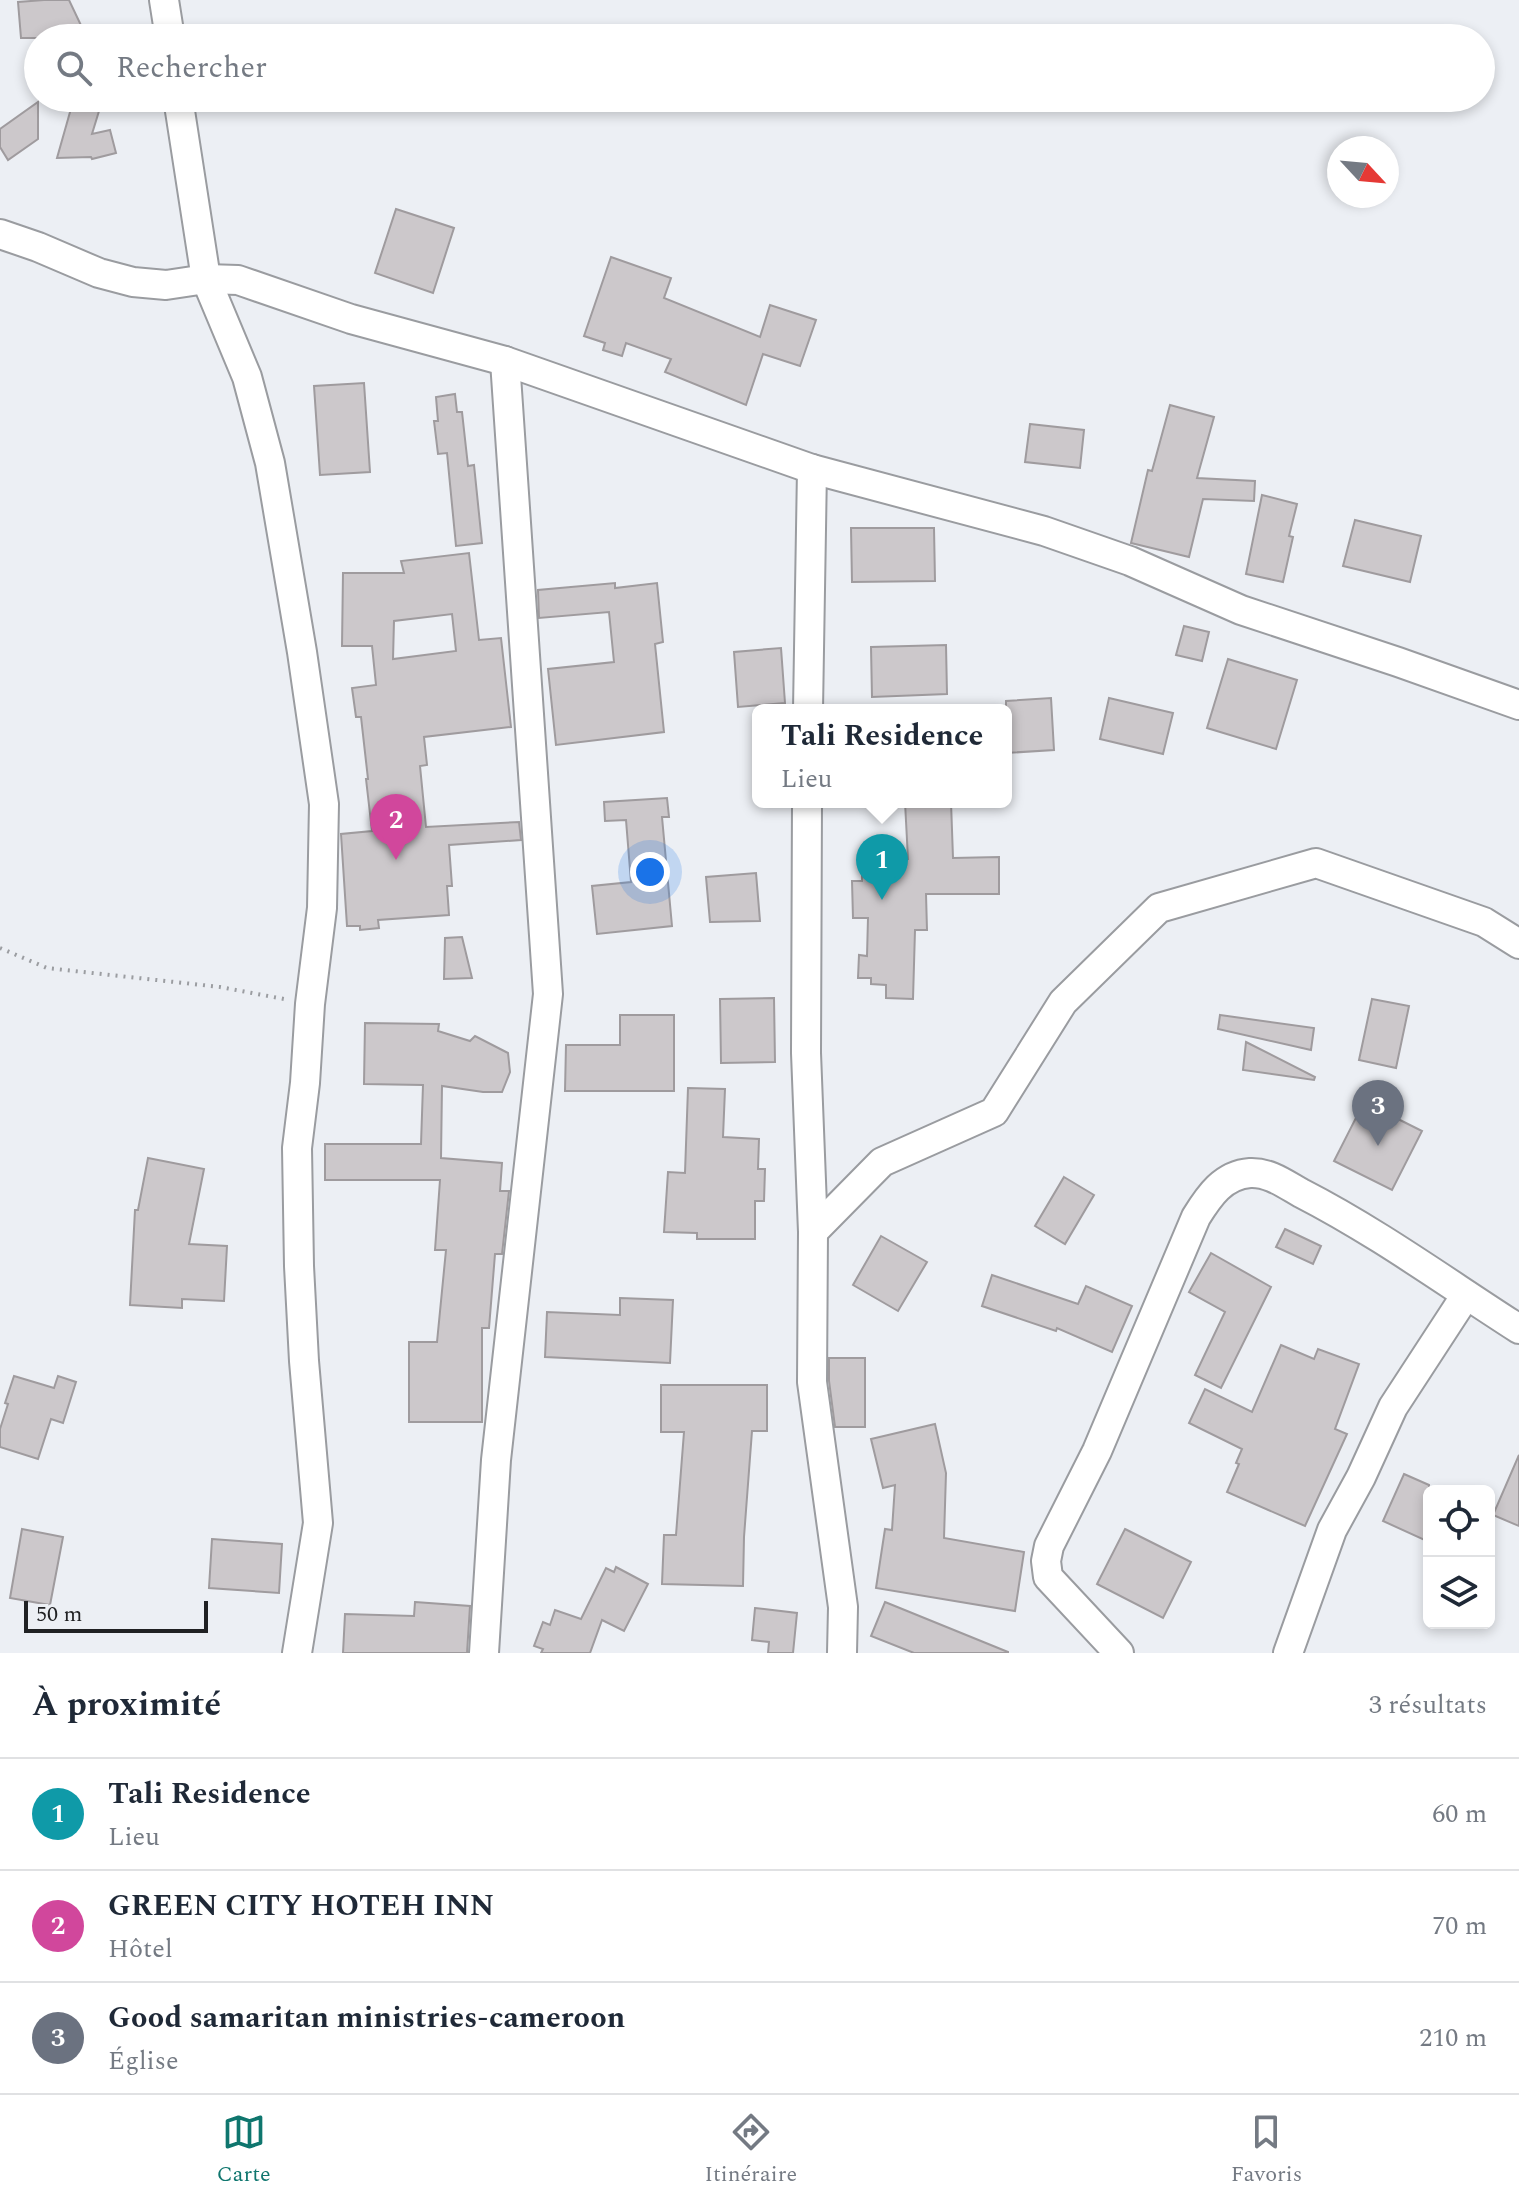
<!DOCTYPE html>
<html lang="fr">
<head>
<meta charset="utf-8">
<style>
  body { margin:0; font-family:Spectral,serif; background:#f6f6f7; color:#1f2937 }
  .controls { position:absolute; right:24px; bottom:24px; display:grid; overflow:hidden; border-radius:12px; box-shadow:0 4px 12px #0003 }
  .controls button { width:72px; height:72px; display:grid; place-items:center; padding:0; border:0; border-bottom:2px solid #e0e1e3; background:#fff; color:#1f2937; font:40px sans-serif }
  .compass { position:absolute; left:1327px; top:136px; width:72px; height:72px; border-radius:50%; background:#fff; box-shadow:0 4px 12px #0003; rotate:116deg }
  .scale { position:absolute; left:24px; bottom:20px; width:184px; box-sizing:border-box; padding-left:8px; border:4px solid #202123; border-top:0; font-size:22px; line-height:28px; white-space:nowrap; color:#202123; -webkit-text-stroke:6px #eceff4; paint-order:stroke }
  .you { position:absolute; left:650px; top:872px; width:28px; height:28px; margin:-20px; border:6px solid #fff; border-radius:50%; background:#1a73e8; box-shadow:0 0 0 12px #1a73e833 }
  .badge { display:grid; place-items:center; width:52px; height:52px; border-radius:50%; background:#0f766e; color:#fff; font-size:26px; font-weight:700 }
  .pin { position:absolute; translate:-50% -66px; filter:drop-shadow(0 2px 4px #0008) }
  .pin::after { content:''; position:absolute; top:42px; width:28px; height:24px; background:inherit; clip-path:polygon(0 0,100% 0,50% 100%) }
  .popup { position:absolute; left:752px; top:704px; width:260px; height:104px; box-sizing:border-box; display:grid; place-content:center; border-radius:12px; background:#fff; filter:drop-shadow(0 2px 6px #0005); font-size:26px; white-space:nowrap; color:#747a83 }
  .popup b { font-size:30px; color:#1f2937 }
  .popup::after { content:''; position:absolute; left:50%; top:100%; margin-left:-16px; border:16px solid transparent; border-top-color:#fff }
  .list { margin:0; padding:0; list-style:none }
  h2 { display:flex; justify-content:space-between; align-items:center; height:104px; margin:0; padding:0 32px; font-size:34px }
  h2 small { font-size:26px; font-weight:400; color:#747a83 }
  .list li { display:grid; grid-template-columns:52px 1fr auto; gap:24px; align-items:center; box-sizing:border-box; height:112px; padding:0 32px; border-top:2px solid #e0e1e3 }
  .list b { display:block; font-size:30px; white-space:nowrap }
  .list p { margin:0; font-size:26px; white-space:nowrap; color:#747a83 }
  .list em { font-size:26px; font-style:normal; color:#747a83 }
  .icon { flex:none; width:44px; height:44px; fill:none; stroke:currentColor; stroke-width:2; stroke-linecap:round; stroke-linejoin:round }
  .map { position:relative; flex:none; width:1519px; height:1653px; overflow:hidden }
  .search { position:absolute; background:#fff; box-shadow:0 4px 12px #0003; left:24px; right:24px; top:24px; height:88px; display:flex; align-items:center; gap:20px; box-sizing:border-box; padding:0 28px; border-radius:44px; color:#747a83; font-size:30px }
  .sheet { height:440px; background:#fff }
  nav { display:flex; justify-content:space-around; align-items:center; box-sizing:border-box; height:112px; border-top:2px solid #e0e1e3; background:#fff; font-size:22px; color:#747a83 }
  nav a { display:grid; justify-items:center; gap:4px }
  nav .on { color:#0f766e }
  .map>svg:first-child { display:block }
  .building { fill:#ccc8cb; stroke:#9f9b9e; stroke-width:2; fill-rule:evenodd }
  .lines { fill:none; stroke-linecap:round; stroke-linejoin:round }
  .minor-casing { stroke:#9a9ca0; stroke-width:32 }
  .path { stroke:#9b9da1; stroke-width:4; stroke-dasharray:2 6; stroke-linecap:butt }
  .minor { stroke:#fff; stroke-width:28 }
</style>
</head>
<body>
<div class="map">
<svg width="1519" height="1653" viewBox="0 0 1519 1653">
  <rect width="100%" height="100%" fill="#eceff4"/>
  <g class="building">
    <path d="M 44,0 L 69,0 L 87,38 L 21,38 L 18,2 Z"/>
    <path d="M 74,98 L 103,98 L 92,134 L 110,130 L 116,153 L 92,159 L 91,157 L 57,158 Z"/>
    <path d="M 38,102 L 38,139 L 8,160 L 0,147 L 0,129 Z"/>
    <path d="M 396,209 L 454,228 L 433,293 L 375,273 Z"/>
    <path d="M 611,257 L 671,278 L 664,298 L 760,337 L 770,305 L 816,320 L 800,366 L 763,354 L 746,405 L 665,372 L 671,359 L 626,343 L 622,356 L 603,350 L 605,343 L 584,336 Z"/>
    <path d="M 364,383 L 370,472 L 320,475 L 314,386 Z"/>
    <path d="M 455,394 L 457,412 L 462,412 L 468,466 L 474,465 L 482,543 L 456,546 L 447,453 L 438,454 L 434,421 L 438,421 L 436,397 Z"/>
    <path d="M 1170,405 L 1214,417 L 1197,478 L 1255,481 L 1254,501 L 1203,499 L 1189,557 L 1131,543 L 1148,470 L 1152,471 Z"/>
    <path d="M 1030,424 L 1084,430 L 1080,468 L 1025,462 Z"/>
    <path d="M 1262,495 L 1297,504 L 1289,536 L 1293,537 L 1283,582 L 1246,574 Z"/>
    <path d="M 1355,520 L 1421,536 L 1410,582 L 1343,566 Z"/>
    <path d="M 851,528 L 934,528 L 935,581 L 852,582 Z"/>
    <path d="M 469,553 L 479,640 L 501,638 L 511,727 L 424,737 L 427,765 L 420,766 L 426,827 L 519,822 L 521,840 L 449,845 L 452,886 L 447,886 L 449,915 L 378,920 L 379,928 L 360,930 L 360,926 L 347,926 L 341,834 L 372,831 L 366,779 L 368,779 L 361,717 L 356,717 L 352,688 L 376,685 L 372,646 L 342,646 L 343,573 L 404,573 L 401,561 ZM 452,614 L 456,651 L 393,659 L 394,621 Z"/>
    <path d="M 615,583 L 615,588 L 657,583 L 663,642 L 655,644 L 664,732 L 556,745 L 548,669 L 614,662 L 609,612 L 539,618 L 538,590 Z"/>
    <path d="M 1184,626 L 1209,632 L 1202,661 L 1176,655 Z"/>
    <path d="M 946,645 L 947,694 L 872,697 L 871,647 Z"/>
    <path d="M 781,648 L 785,703 L 738,707 L 734,652 Z"/>
    <path d="M 1228,659 L 1297,680 L 1276,749 L 1207,728 Z"/>
    <path d="M 1051,698 L 1054,750 L 1006,753 L 1006,701 Z"/>
    <path d="M 1109,698 L 1173,713 L 1163,754 L 1100,739 Z"/>
    <path d="M 667,798 L 669,817 L 662,817 L 672,926 L 597,934 L 592,886 L 631,882 L 626,820 L 605,821 L 604,802 Z"/>
    <path d="M 905,802 L 951,802 L 953,858 L 999,857 L 999,894 L 926,894 L 927,930 L 915,930 L 913,999 L 886,998 L 886,985 L 871,984 L 871,978 L 858,978 L 859,955 L 867,956 L 868,918 L 853,918 L 852,881 L 862,881 L 862,861 L 908,859 Z"/>
    <path d="M 756,873 L 760,921 L 710,922 L 706,877 Z"/>
    <path d="M 462,937 L 472,978 L 444,979 L 445,938 Z"/>
    <path d="M 774,998 L 775,1062 L 721,1063 L 720,999 Z"/>
    <path d="M 1372,999 L 1409,1006 L 1396,1068 L 1359,1060 Z"/>
    <path d="M 620,1015 L 674,1015 L 674,1091 L 565,1091 L 566,1045 L 620,1045 Z"/>
    <path d="M 1220,1015 L 1314,1028 L 1311,1050 L 1218,1029 Z"/>
    <path d="M 365,1023 L 439,1024 L 438,1031 L 470,1041 L 475,1036 L 508,1053 L 510,1072 L 502,1092 L 483,1092 L 442,1086 L 441,1158 L 502,1163 L 500,1191 L 509,1191 L 502,1254 L 495,1254 L 489,1328 L 482,1328 L 482,1422 L 409,1422 L 409,1342 L 437,1342 L 446,1250 L 435,1250 L 440,1180 L 325,1180 L 325,1144 L 421,1144 L 423,1085 L 364,1084 Z"/>
    <path d="M 1246,1042 L 1315,1077 L 1314,1080 L 1243,1070 Z"/>
    <path d="M 688,1088 L 725,1089 L 723,1137 L 759,1139 L 758,1169 L 765,1169 L 764,1201 L 755,1201 L 755,1239 L 697,1239 L 697,1233 L 664,1232 L 668,1172 L 685,1173 Z"/>
    <path d="M 1364,1102 L 1422,1131 L 1392,1190 L 1334,1161 Z"/>
    <path d="M 148,1158 L 204,1169 L 189,1244 L 227,1246 L 224,1301 L 182,1299 L 182,1308 L 130,1305 L 135,1210 L 138,1210 Z"/>
    <path d="M 1064,1177 L 1094,1195 L 1065,1244 L 1035,1226 Z"/>
    <path d="M 1285,1229 L 1321,1246 L 1313,1264 L 1276,1247 Z"/>
    <path d="M 881,1236 L 927,1262 L 898,1311 L 853,1285 Z"/>
    <path d="M 1211,1253 L 1271,1287 L 1221,1388 L 1195,1375 L 1225,1312 L 1189,1292 Z"/>
    <path d="M 992,1275 L 1078,1304 L 1086,1286 L 1132,1306 L 1112,1352 L 1057,1328 L 1056,1331 L 982,1306 Z"/>
    <path d="M 620,1298 L 673,1300 L 670,1363 L 545,1357 L 547,1312 L 620,1315 Z"/>
    <path d="M 1281,1345 L 1314,1359 L 1318,1349 L 1359,1364 L 1335,1429 L 1347,1434 L 1305,1526 L 1227,1492 L 1239,1464 L 1236,1463 L 1242,1449 L 1189,1423 L 1205,1389 L 1252,1412 Z"/>
    <path d="M 829,1358 L 865,1358 L 865,1427 L 835,1427 L 829,1381 Z"/>
    <path d="M 14,1376 L 54,1388 L 58,1376 L 76,1382 L 63,1423 L 51,1419 L 38,1459 L 0,1447 L 0,1429 L 8,1404 L 5,1403 Z"/>
    <path d="M 661,1385 L 767,1385 L 767,1431 L 752,1431 L 744,1537 L 743,1586 L 662,1584 L 664,1535 L 676,1535 L 684,1432 L 661,1432 Z"/>
    <path d="M 935,1424 L 946,1473 L 944,1538 L 1024,1552 L 1015,1611 L 876,1588 L 885,1529 L 892,1530 L 895,1485 L 883,1488 L 871,1439 Z"/>
    <path d="M 1519,1455 L 1519,1526 L 1493,1515 Z"/>
    <path d="M 1404,1474 L 1429,1485 L 1429,1542 L 1383,1521 Z"/>
    <path d="M 22,1529 L 63,1537 L 50,1605 L 10,1598 Z"/>
    <path d="M 1125,1529 L 1191,1562 L 1163,1618 L 1097,1584 Z"/>
    <path d="M 212,1539 L 282,1544 L 279,1593 L 209,1588 Z"/>
    <path d="M 616,1567 L 648,1584 L 624,1631 L 602,1620 L 590,1653 L 541,1653 L 543,1649 L 534,1646 L 543,1622 L 550,1625 L 555,1610 L 581,1619 L 606,1568 L 614,1572 Z"/>
    <path d="M 415,1602 L 470,1606 L 467,1653 L 343,1653 L 345,1614 L 414,1616 Z"/>
    <path d="M 885,1602 L 1008,1652 L 1008,1653 L 914,1653 L 871,1636 Z"/>
    <path d="M 755,1608 L 797,1613 L 793,1653 L 768,1653 L 769,1642 L 752,1640 Z"/>
  </g>
  <g class="lines">
    <defs>
      <g id="minor">
        <path d="M 164,0 L 170,38"/>
        <path d="M 178,98 L 206,279 L 247,377 L 270,463 L 302,652 L 324,804 L 322,908 L 310,1004 L 305,1083 L 297,1148 L 299,1266 L 304,1361 L 318,1523 L 297,1653"/>
        <path d="M 0,234 L 38,247 L 99,273 L 133,282 L 166,285 L 206,279 L 238,280 L 351,319 L 505,361 L 812,469 L 1044,531 L 1130,561 L 1241,610 L 1398,662 L 1519,705"/>
        <path d="M 808,710 L 812,469"/>
        <path d="M 807,802 L 806,1053 L 813,1232 L 812,1382 L 843,1607 L 842,1653"/>
        <path d="M 813,1232 L 882,1162 L 994,1112 L 1063,1002 L 1159,908 L 1316,863 L 1484,922 L 1519,944"/>
        <path d="M 484,1653 L 496,1460 L 548,994 L 505,361"/>
        <path d="M 1119,1653 L 1048,1577 L 1046,1561 L 1049,1546 L 1097,1451 L 1196,1217 C 1209,1196 1223,1175 1250,1173 C 1269,1172 1285,1184 1301,1193 C 1377,1232 1447,1283 1519,1329"/>
        <path d="M 1288,1653 L 1332,1530 L 1361,1477 L 1393,1407 L 1466,1295"/>
      </g>
    </defs>
    <use href="#minor" class="minor-casing"/>
    <path class="path" d="M 0,948 L 47,968 L 220,987 L 284,999"/>
    <use href="#minor" class="minor"/>
  </g>
</svg>
<div class="controls">
<button><svg class="icon" aria-label="locate" viewBox="0 0 24 24"><circle cx="12" cy="12" r="6"/><path d="M12 2v4M12 18v4M2 12h4M18 12h4"/></svg></button>
<button><svg class="icon" aria-label="layers" viewBox="0 0 24 24"><path d="M12 4l9 5-9 5-9-5zM3 14l9 5 9-5"/></svg></button>
</div>
<svg class="compass" viewBox="-18 -18 36 36"><path d="M0-13l5 13h-10z" fill="#e53935"/><path d="M0 13l5-13h-10z" fill="#747a83"/></svg>
<div class="scale">50 m</div>
<div class="you"></div>
<div class="pin badge" style="left:882px;top:900px;background:#0f9aa8">1</div>
<div class="popup"><b>Tali Residence</b>Lieu</div>
<div class="pin badge" style="left:396px;top:860px;background:#d1479c">2</div>
<div class="pin badge" style="left:1378px;top:1146px;background:#6b7280">3</div>
<div class="search"><svg class="icon" aria-label="search" viewBox="0 0 24 24"><circle cx="10" cy="10" r="6"/><path d="M15 15l6 6"/></svg>Rechercher</div>
</div>
<section class="sheet">
<h2>À proximité<small>3 résultats</small></h2>
<ul class="list">
<li><span class="badge" style="background:#0f9aa8">1</span><div><b>Tali Residence</b><p>Lieu</p></div><em>60 m</em></li>
<li><span class="badge" style="background:#d1479c">2</span><div><b>GREEN CITY HOTEH INN</b><p>Hôtel</p></div><em>70 m</em></li>
<li><span class="badge" style="background:#6b7280">3</span><div><b>Good samaritan ministries-cameroon</b><p>Église</p></div><em>210 m</em></li>
</ul>
</section>
<nav>
<a class="on"><svg class="icon" aria-label="map" viewBox="0 0 24 24"><path d="M3 6l6-2 6 2 6-2v14l-6 2-6-2-6 2zM9 4v14M15 6v14"/></svg>Carte</a>
<a><svg class="icon" aria-label="directions" viewBox="0 0 24 24"><path d="M12 3l9 9-9 9-9-9zM9 14v-3h6M13 9l2 2-2 2"/></svg>Itinéraire</a>
<a><svg class="icon" aria-label="saved" viewBox="0 0 24 24"><path d="M7 4h10v16l-5-4-5 4z"/></svg>Favoris</a>
</nav>
</body>
</html>
